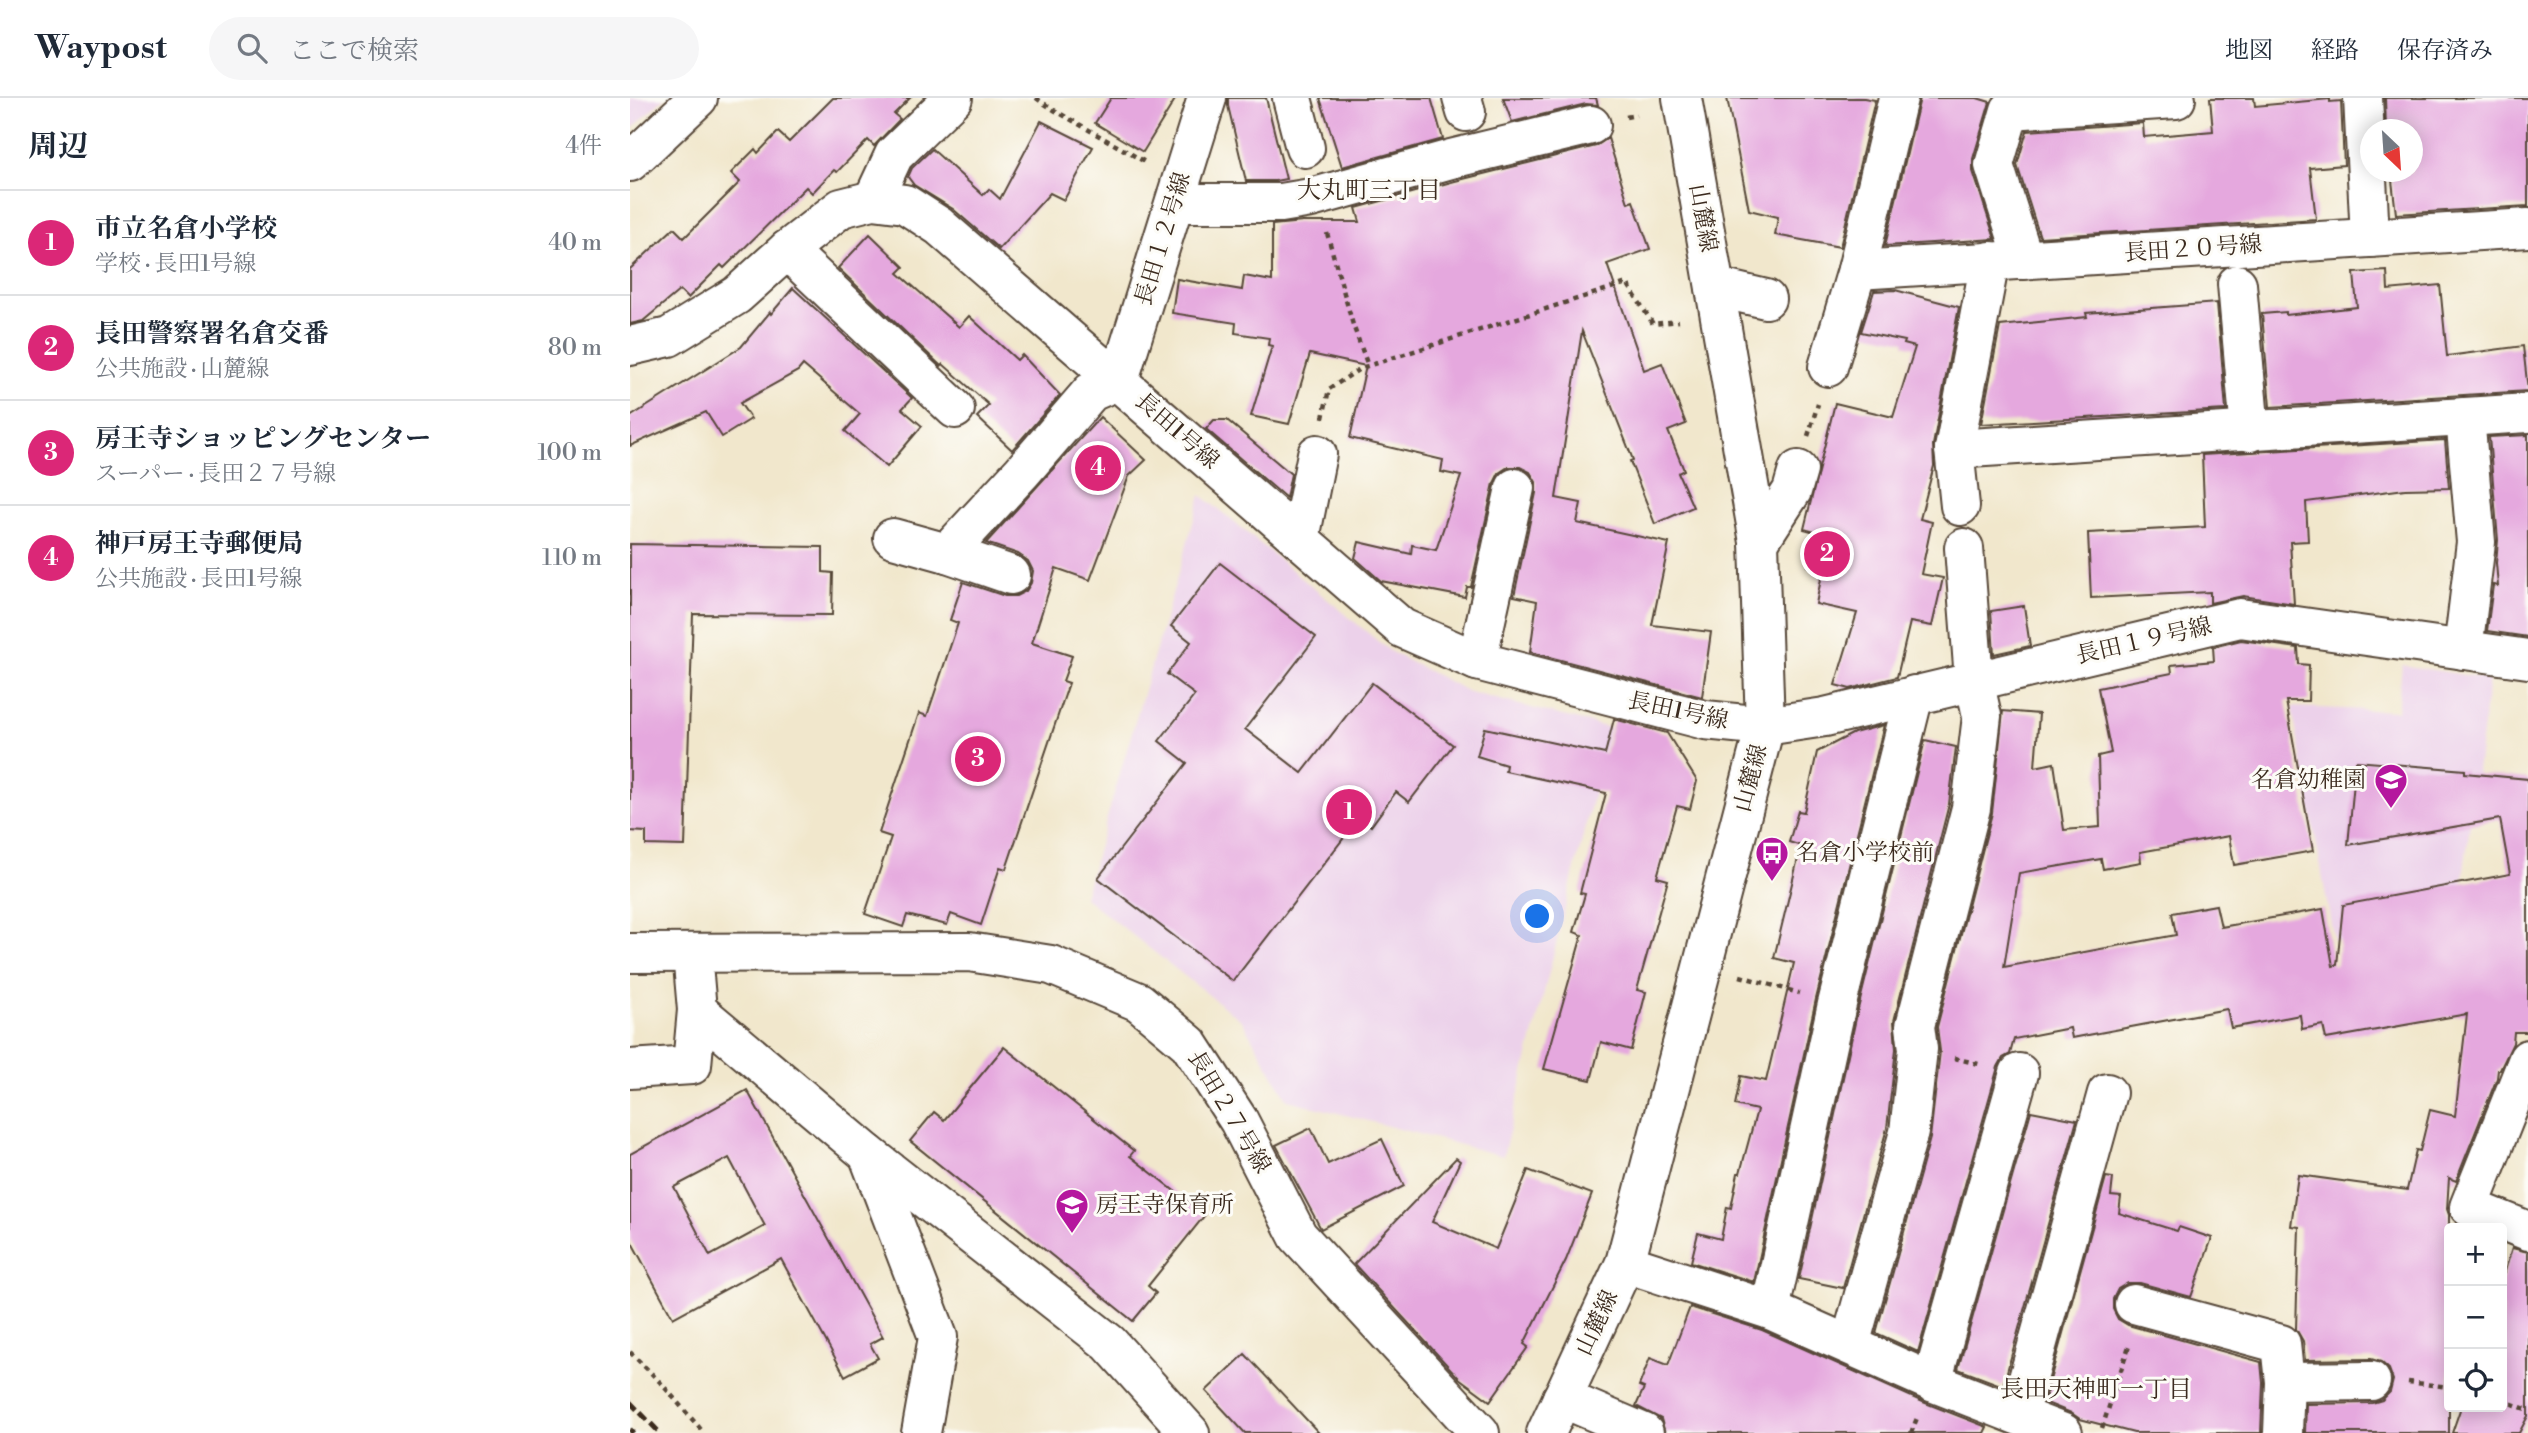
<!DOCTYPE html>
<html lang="ja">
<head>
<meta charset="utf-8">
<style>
  body { margin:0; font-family:"Libre Bodoni","Noto Serif JP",serif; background:#f6f6f7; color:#1f2937 }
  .controls { position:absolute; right:21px; bottom:21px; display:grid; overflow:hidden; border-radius:7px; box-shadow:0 4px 18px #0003 }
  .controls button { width:63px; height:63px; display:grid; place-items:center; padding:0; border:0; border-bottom:2px solid #e0e1e3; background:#fff; color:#1f2937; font:35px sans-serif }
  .compass { position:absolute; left:1730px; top:21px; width:63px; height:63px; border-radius:50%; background:#fff; box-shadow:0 4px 18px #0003; rotate:155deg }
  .you { position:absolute; left:908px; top:819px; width:24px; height:24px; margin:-18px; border:5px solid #fff; border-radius:50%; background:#1a73e8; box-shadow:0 0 0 10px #1a73e833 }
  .badge { display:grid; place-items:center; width:46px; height:46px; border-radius:50%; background:#db2777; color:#fff; font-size:23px; font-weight:700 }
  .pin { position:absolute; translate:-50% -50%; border:4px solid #fff; box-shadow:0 2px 7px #0006 }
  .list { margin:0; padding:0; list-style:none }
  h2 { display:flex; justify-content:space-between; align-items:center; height:91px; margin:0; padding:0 28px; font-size:30px }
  h2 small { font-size:23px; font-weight:400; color:#747a83 }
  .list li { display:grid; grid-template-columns:46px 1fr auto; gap:21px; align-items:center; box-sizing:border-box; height:105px; padding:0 28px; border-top:2px solid #e0e1e3 }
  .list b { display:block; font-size:26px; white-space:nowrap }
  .list p { margin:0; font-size:23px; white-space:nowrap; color:#747a83 }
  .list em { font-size:23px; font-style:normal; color:#747a83 }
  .icon { flex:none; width:38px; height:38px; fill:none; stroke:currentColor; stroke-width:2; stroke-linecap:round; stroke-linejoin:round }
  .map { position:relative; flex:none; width:1898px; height:1335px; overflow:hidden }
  header { display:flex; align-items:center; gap:42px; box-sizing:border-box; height:98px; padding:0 35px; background:#fff; border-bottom:2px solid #e0e1e3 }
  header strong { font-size:33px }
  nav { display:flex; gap:38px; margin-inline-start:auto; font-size:24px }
  .search { width:490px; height:63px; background:#f6f6f7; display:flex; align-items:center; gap:18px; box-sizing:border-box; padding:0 24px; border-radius:38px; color:#747a83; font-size:26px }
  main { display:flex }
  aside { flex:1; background:#fff }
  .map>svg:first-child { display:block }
  .built { fill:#ecd1ea }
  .building { fill:#e5a8de; fill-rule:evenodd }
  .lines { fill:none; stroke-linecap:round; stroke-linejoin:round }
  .minor-casing { stroke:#564638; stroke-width:42 }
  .major-casing { stroke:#564638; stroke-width:42 }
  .path { stroke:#564638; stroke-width:4.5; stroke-dasharray:5 5; stroke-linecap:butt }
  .minor { stroke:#fff; stroke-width:38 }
  .major { stroke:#fff; stroke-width:38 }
  .rail { stroke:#3b2a1e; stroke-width:5; stroke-dasharray:10 5; stroke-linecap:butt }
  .labels { text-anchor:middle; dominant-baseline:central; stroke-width:6; stroke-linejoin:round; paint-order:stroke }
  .street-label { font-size:23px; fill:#3b2a1e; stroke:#fdfcf7 }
  .poi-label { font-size:23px; fill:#3b2a1e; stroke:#fdfcf7; text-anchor:start }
  .neighbourhood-label { font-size:24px; fill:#3b2a1e; stroke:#fdfcf7 }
</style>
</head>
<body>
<header>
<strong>Waypost</strong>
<div class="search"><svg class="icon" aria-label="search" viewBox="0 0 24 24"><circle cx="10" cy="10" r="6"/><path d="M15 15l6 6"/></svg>ここで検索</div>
<nav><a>地図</a><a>経路</a><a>保存済み</a></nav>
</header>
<main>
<aside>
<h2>周辺<small>4件</small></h2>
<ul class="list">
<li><span class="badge">1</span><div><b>市立名倉小学校</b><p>学校 · 長田1号線</p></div><em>40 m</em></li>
<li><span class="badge">2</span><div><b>長田警察署名倉交番</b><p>公共施設 · 山麓線</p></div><em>80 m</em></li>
<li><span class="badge">3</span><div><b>房王寺ショッピングセンター</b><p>スーパー · 長田２７号線</p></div><em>100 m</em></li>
<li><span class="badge">4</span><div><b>神戸房王寺郵便局</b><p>公共施設 · 長田1号線</p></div><em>110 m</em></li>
</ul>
</aside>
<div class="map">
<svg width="1898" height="1335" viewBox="0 0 1898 1335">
  <rect width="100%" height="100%" fill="#fdfcf7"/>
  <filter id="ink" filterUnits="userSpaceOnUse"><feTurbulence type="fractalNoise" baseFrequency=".0143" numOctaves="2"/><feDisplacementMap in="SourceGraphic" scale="14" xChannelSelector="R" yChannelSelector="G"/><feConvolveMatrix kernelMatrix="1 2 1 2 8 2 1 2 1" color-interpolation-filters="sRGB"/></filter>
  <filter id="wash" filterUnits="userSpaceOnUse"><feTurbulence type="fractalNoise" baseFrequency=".00686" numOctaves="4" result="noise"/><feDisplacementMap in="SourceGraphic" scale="28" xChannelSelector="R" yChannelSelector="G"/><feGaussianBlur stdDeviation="1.57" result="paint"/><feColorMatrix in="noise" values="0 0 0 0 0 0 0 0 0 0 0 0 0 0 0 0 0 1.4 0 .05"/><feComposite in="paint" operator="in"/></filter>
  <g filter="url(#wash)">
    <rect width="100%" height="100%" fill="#f1e7cc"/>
    <g class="built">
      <path d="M 0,0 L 34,0 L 0,33 Z"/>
      <path d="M 571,397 L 761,554 L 839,594 L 980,630 L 873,1058 L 658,1002 L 612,923 L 454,799 Z"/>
      <path d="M 1772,567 L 1859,581 L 1829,811 L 1704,843 L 1662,609 L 1767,613 Z"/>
    </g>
    <g id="blocks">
      <g class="building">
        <path d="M 203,0 L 280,0 L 264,16 L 270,21 L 244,48 L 238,42 L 207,74 L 204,72 L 182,95 L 176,89 L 94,170 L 91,167 L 58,200 L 50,192 L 13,223 L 0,226 L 0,171 L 44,130 L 54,140 L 110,84 L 101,75 L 125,51 L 128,55 L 148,34 L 159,44 Z"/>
        <path d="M 481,0 L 546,0 L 513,54 L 465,25 Z"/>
        <path d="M 598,0 L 636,0 L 656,81 L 645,83 L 616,83 L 598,8 Z"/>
        <path d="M 690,0 L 801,0 L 813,41 L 712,69 Z"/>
        <path d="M 873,0 L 966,0 L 968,7 L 956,6 L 882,24 Z"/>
        <path d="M 1097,0 L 1234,0 L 1245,2 L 1210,149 L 1145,137 L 1148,119 L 1119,112 Z"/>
        <path d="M 1290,0 L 1347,0 L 1360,4 L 1343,61 L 1343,73 L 1365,141 L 1255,148 Z"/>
        <path d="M 1580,0 L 1624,0 L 1625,8 L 1700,1 L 1700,4 L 1711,3 L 1714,67 L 1680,70 L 1686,121 L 1410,139 L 1387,67 L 1397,33 L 1513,25 L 1514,39 L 1583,33 Z"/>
        <path d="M 1755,0 L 1898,0 L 1898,108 L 1766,116 L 1761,74 L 1782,74 L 1782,32 L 1756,32 Z"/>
        <path d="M 411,23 L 463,49 L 434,102 L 420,95 L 369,151 L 323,111 L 284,87 L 278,79 L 282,70 L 302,51 L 353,97 L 359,91 L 370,101 Z"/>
        <path d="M 978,40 L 998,105 L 1003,103 L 1020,151 L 977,166 L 1014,272 L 1032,265 L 1056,326 L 1038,333 L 1054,372 L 1048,375 L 1063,409 L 1025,426 L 1000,363 L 1003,362 L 952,233 L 926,400 L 951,405 L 947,425 L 1039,445 L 1022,527 L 1081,534 L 1072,599 L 900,554 L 907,503 L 884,498 L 906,395 L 906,384 L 900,374 L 890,369 L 878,369 L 869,375 L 864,385 L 841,489 L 837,489 L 835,499 L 751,483 L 725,460 L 729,444 L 781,456 L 782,447 L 806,452 L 831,378 L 811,374 L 813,362 L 720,340 L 736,268 L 680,256 L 659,326 L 621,318 L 642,248 L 638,247 L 639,240 L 605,235 L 606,225 L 542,215 L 547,181 L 612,192 L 614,178 L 642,183 L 642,127 L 673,124 L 730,124 L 726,110 L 825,83 L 966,48 Z"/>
        <path d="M 240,136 L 274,169 L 268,175 L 329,229 L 339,218 L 387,262 L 392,257 L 430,297 L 382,352 L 347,319 L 359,307 L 313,266 L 311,268 L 208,170 Z"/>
        <path d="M 1757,173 L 1758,192 L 1810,187 L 1817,258 L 1893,248 L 1898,293 L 1640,309 L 1632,216 L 1656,214 L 1656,217 L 1727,209 L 1724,175 Z"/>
        <path d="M 163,190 L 282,300 L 272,311 L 292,328 L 257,369 L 215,333 L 230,316 L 173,267 L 168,273 L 110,305 L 121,321 L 92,339 L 76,314 L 0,348 L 0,319 L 111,249 L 140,214 L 141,216 Z"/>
        <path d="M 1265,192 L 1329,209 L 1303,347 L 1304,368 L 1290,421 L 1302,424 L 1291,476 L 1313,480 L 1302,528 L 1280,524 L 1267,579 L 1220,591 L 1205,587 L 1227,515 L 1186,506 L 1193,471 L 1178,468 L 1185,434 L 1174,431 L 1205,305 L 1263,319 L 1285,249 L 1274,246 L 1275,243 L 1231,234 L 1244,193 Z"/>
        <path d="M 1587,205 L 1596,312 L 1351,326 L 1370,228 L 1457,219 L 1456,215 Z"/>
        <path d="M 470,319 L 516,362 L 499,378 L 460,482 L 426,470 L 402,545 L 442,558 L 433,583 L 439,585 L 376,771 L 370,769 L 351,827 L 321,816 L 317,827 L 277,817 L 273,829 L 235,816 L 261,739 L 249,735 L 289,615 L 297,618 L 328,525 L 320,522 L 333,484 L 375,498 L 386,498 L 396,493 L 401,485 L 403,473 L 398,463 L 388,456 L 356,445 Z"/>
        <path d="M 584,322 L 597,322 L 661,376 L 656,400 L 576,331 Z"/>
        <path d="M 1898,337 L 1898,539 L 1857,533 L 1863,487 L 1868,488 L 1866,465 L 1868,442 L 1859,339 Z"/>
        <path d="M 1815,342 L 1819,390 L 1775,391 L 1676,404 L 1678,443 L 1660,444 L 1664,506 L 1613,498 L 1580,505 L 1580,494 L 1461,500 L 1458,435 L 1575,429 L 1572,357 Z"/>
        <path d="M 0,446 L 193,449 L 193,474 L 203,475 L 202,517 L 63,516 L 55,748 L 16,747 L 16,734 L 0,733 Z"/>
        <path d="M 590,465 L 686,539 L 615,631 L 672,675 L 742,585 L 823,647 L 779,704 L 766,694 L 741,728 L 730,719 L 603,883 L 468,780 L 557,665 L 529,643 L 565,597 L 537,576 L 561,544 L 541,528 Z"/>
        <path d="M 1394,508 L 1400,548 L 1364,556 L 1361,513 Z"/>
        <path d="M 1611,542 L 1668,550 L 1669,566 L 1679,567 L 1678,603 L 1656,603 L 1683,753 L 1604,767 L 1599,738 L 1510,754 L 1511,764 L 1473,771 L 1471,761 L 1389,775 L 1374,869 L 1546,837 L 1542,815 L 1586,807 L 1591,829 L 1693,811 L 1703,868 L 1707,867 L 1713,807 L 1880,776 L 1870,721 L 1718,747 L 1726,663 L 1835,672 L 1835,675 L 1898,681 L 1898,934 L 1884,934 L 1883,945 L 1870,972 L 1868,972 L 1867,980 L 1826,1083 L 1819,1080 L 1817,1111 L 1819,1117 L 1819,1335 L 1675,1335 L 1676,1306 L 1742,1305 L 1752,1302 L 1760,1294 L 1763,1282 L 1759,1271 L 1751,1264 L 1741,1261 L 1675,1262 L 1673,1243 L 1666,1231 L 1669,1129 L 1661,1128 L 1668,1077 L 1777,1092 L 1786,1052 L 1790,1053 L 1800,1012 L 1825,1018 L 1837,916 L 1696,941 L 1693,927 L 1672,931 L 1670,917 L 1601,930 L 1597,911 L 1442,940 L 1440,930 L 1384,941 L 1380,956 L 1373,960 L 1368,969 L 1288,1254 L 1246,1235 L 1300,1040 L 1310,953 L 1307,929 L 1362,715 L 1373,613 L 1409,616 L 1405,669 L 1424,665 L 1434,732 L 1470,729 L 1468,658 L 1481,655 L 1468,590 L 1542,575 L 1541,567 L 1584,563 L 1583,549 Z"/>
        <path d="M 984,621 L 1037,635 L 1067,683 L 1060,711 L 1047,708 L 1027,779 L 1038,782 L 1007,892 L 1016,894 L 1001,952 L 971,944 L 961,982 L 914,971 L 952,837 L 944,834 L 955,796 L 950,795 L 976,695 L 875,673 L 876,667 L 847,658 L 855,630 L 975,656 Z"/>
        <path d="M 1254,627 L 1186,901 L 1124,1184 L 1061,1164 L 1068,1135 L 1091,1141 L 1097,1109 L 1101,1110 L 1108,1075 L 1110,1075 L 1127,1012 L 1105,1007 L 1111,978 L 1136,983 L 1164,865 L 1144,860 L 1171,748 L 1159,744 L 1168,713 L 1174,714 L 1187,654 L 1224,635 Z"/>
        <path d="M 1295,642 L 1326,649 L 1319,706 L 1264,923 L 1266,951 L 1257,1030 L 1213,1190 L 1169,1181 L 1228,911 Z"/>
        <path d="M 374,949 L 504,1053 L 500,1058 L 575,1117 L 518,1188 L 526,1195 L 503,1223 L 280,1043 L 304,1014 L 314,1022 Z"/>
        <path d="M 117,992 L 253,1239 L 240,1246 L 248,1260 L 215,1278 L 151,1161 L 43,1220 L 0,1141 L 0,1056 ZM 99,1060 L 135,1128 L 80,1158 L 44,1089 Z"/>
        <path d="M 1401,1013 L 1447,1022 L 1373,1288 L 1328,1271 Z"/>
        <path d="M 681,1030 L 698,1066 L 752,1041 L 774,1088 L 691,1131 L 646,1047 Z"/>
        <path d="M 826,1060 L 830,1063 L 802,1124 L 866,1151 L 898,1072 L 962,1096 L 936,1162 L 894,1246 L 898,1249 L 860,1303 L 829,1280 L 724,1166 Z"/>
        <path d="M 1476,1079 L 1483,1080 L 1481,1098 L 1491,1099 L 1489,1115 L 1547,1133 L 1549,1129 L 1582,1140 L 1561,1199 L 1510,1185 L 1498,1185 L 1488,1191 L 1483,1201 L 1483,1211 L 1488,1221 L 1498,1227 L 1631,1264 L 1633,1285 L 1631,1335 L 1504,1335 L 1450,1321 L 1441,1315 L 1414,1304 Z"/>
        <path d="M 1882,1150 L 1898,1154 L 1898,1318 L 1889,1335 L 1822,1335 L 1831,1309 L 1872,1309 L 1872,1183 Z"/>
        <path d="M 1060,1209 L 1132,1232 L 1293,1304 L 1357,1329 L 1354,1335 L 1035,1335 L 1031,1321 L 1006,1308 L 1014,1290 L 1009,1288 L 1020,1260 L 1038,1267 Z"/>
        <path d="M 615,1256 L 689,1335 L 615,1335 L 576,1293 Z"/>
      </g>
    </g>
  </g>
  <g filter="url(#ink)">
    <use href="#blocks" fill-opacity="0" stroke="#564638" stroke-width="2"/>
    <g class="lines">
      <defs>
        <g id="minor">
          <path d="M 662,0 L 675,50"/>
          <path d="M 832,0 L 836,14"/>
          <path d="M 1733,0 L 1740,140"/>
          <path d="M 0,64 L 68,0"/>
          <path d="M 243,102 L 264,57 L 323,0"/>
          <path d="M 545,105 L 651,105 L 681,100 L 821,61 L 961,27"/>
          <path d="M 157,152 L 325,311"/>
          <path d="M 1394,162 L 1364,67 L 1380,12 L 1546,1"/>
          <path d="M 1227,172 L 1898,130"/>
          <path d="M 1607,186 L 1620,334"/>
          <path d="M 1085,189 L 1136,201"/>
          <path d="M 0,248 L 39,239 L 107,197 L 157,152 L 211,110 L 243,102 L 275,106 L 309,128 L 772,530 L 847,563 L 1075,622 L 1135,628 L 1195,619 L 1610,520 L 1898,561"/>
          <path d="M 1198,269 L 1227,172 L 1268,0"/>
          <path d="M 1324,351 L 1898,315"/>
          <path d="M 1330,408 L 1324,351 L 1360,163"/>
          <path d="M 263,440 L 317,455 L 381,477"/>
          <path d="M 670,441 L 687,356"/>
          <path d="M 1129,444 L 1162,393 L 1168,372"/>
          <path d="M 317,455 L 392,374 L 461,294 L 489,282 L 577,0"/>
          <path d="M 1833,552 L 1846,444 L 1835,319"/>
          <path d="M 847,563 L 885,390"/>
          <path d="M 0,855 L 339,854 L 421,867 L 509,904 L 559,946 L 609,1023 L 668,1138 L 850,1335"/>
          <path d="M 62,855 L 67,912 L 238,1056 L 308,1239 L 291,1335"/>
          <path d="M 1898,961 L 1839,1109 L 1898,1133"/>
          <path d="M 0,971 L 62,967 L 67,912"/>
          <path d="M 238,1056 L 479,1245 L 560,1335"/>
          <path d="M 995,1165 L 1140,1212 L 1302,1284 L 1433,1335"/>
          <path d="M 1504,1206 L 1651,1246 L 1655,1284 L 1653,1335"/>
          <path d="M 1140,1212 L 1207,906 L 1284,597"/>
          <path d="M 1220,1247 L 1279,1034 L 1288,951 L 1285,928 L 1341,710 L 1352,618 L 1344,582 L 1334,450"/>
          <path d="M 1302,1284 L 1389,975"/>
          <path d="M 1655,1284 L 1741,1283"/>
          <path d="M 932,1300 L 1014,1335"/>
          <path d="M 1388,1317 L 1477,995"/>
        </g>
        <path id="major" d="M 916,1335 L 995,1165 L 1135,628 L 1129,444 L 1052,0"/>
      </defs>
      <use href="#minor" class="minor-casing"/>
      <use href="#major" class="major-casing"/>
      <g class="path">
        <path d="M 406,0 L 424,12 L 517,65"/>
        <path d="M 996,19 L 1006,17"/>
        <path d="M 697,135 L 723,227 L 738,268"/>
        <path d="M 693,320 L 699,291 L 731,270 L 997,185 L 1023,226 L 1049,223"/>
        <path d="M 1178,338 L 1188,306"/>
        <path d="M 1110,878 L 1169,895"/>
        <path d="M 1324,960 L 1353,967"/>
        <path d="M 0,1254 L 30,1284 L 74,1335"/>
        <path d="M 1778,1284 L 1819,1289"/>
        <path d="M 1872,1302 L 1898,1312"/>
        <path d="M 1472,1330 L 1500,1245"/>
        <path d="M 1281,1335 L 1287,1320"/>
      </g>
      <use href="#minor" class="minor"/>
      <use href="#major" class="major"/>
      <g class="rail">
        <path d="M 0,1304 L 30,1335"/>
        <path d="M 0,1331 L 3,1335"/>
      </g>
    </g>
  </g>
  <defs>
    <symbol id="school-pin" viewBox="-11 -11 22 30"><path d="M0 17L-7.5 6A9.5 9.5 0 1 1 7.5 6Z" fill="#b5179e" stroke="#fdfcf7"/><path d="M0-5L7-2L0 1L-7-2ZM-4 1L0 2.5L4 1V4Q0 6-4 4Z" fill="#fff"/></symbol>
    <symbol id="bus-pin" viewBox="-11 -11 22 30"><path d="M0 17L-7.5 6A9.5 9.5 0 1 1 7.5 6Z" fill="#b5179e" stroke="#fdfcf7"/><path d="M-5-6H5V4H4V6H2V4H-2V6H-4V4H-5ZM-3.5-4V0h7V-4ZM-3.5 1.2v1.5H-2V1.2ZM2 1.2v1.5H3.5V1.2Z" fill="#fff"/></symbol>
  </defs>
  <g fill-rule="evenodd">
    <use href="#school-pin" x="1742" y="663" width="38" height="52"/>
    <use href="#bus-pin" x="1123" y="736" width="38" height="52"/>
    <use href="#school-pin" x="423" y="1088" width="38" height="52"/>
  </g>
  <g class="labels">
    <g class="street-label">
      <text transform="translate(1073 120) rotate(80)">山麓線</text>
      <text transform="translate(533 141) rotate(-73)">長田１２号線</text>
      <text transform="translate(1563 151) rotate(-4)">長田２０号線</text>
      <text transform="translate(547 333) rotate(41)">長田1号線</text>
      <text transform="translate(1514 543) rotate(-13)">長田１９号線</text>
      <text transform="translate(1048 613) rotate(12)">長田1号線</text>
      <text transform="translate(1121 680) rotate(-75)">山麓線</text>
      <text transform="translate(599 1014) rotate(59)">長田２７号線</text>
      <text transform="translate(967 1225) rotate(-65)">山麓線</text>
    </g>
    <g class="poi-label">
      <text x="1736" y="682" text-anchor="end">名倉幼稚園</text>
      <text x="1166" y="755">名倉小学校前</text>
      <text x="466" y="1107">房王寺保育所</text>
    </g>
    <g class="neighbourhood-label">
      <text x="739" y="93">大丸町三丁目</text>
      <text x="1466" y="1292">長田天神町一丁目</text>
    </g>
  </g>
</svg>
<div class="controls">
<button>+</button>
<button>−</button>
<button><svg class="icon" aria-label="locate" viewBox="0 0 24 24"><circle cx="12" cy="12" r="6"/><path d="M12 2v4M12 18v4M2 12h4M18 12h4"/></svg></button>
</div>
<svg class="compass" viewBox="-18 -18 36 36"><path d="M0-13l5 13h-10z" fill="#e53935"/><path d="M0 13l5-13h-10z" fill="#747a83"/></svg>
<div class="you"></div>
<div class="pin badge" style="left:719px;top:714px">1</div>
<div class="pin badge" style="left:1197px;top:456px">2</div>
<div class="pin badge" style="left:348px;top:661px">3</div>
<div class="pin badge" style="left:468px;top:370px">4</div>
</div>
</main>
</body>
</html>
